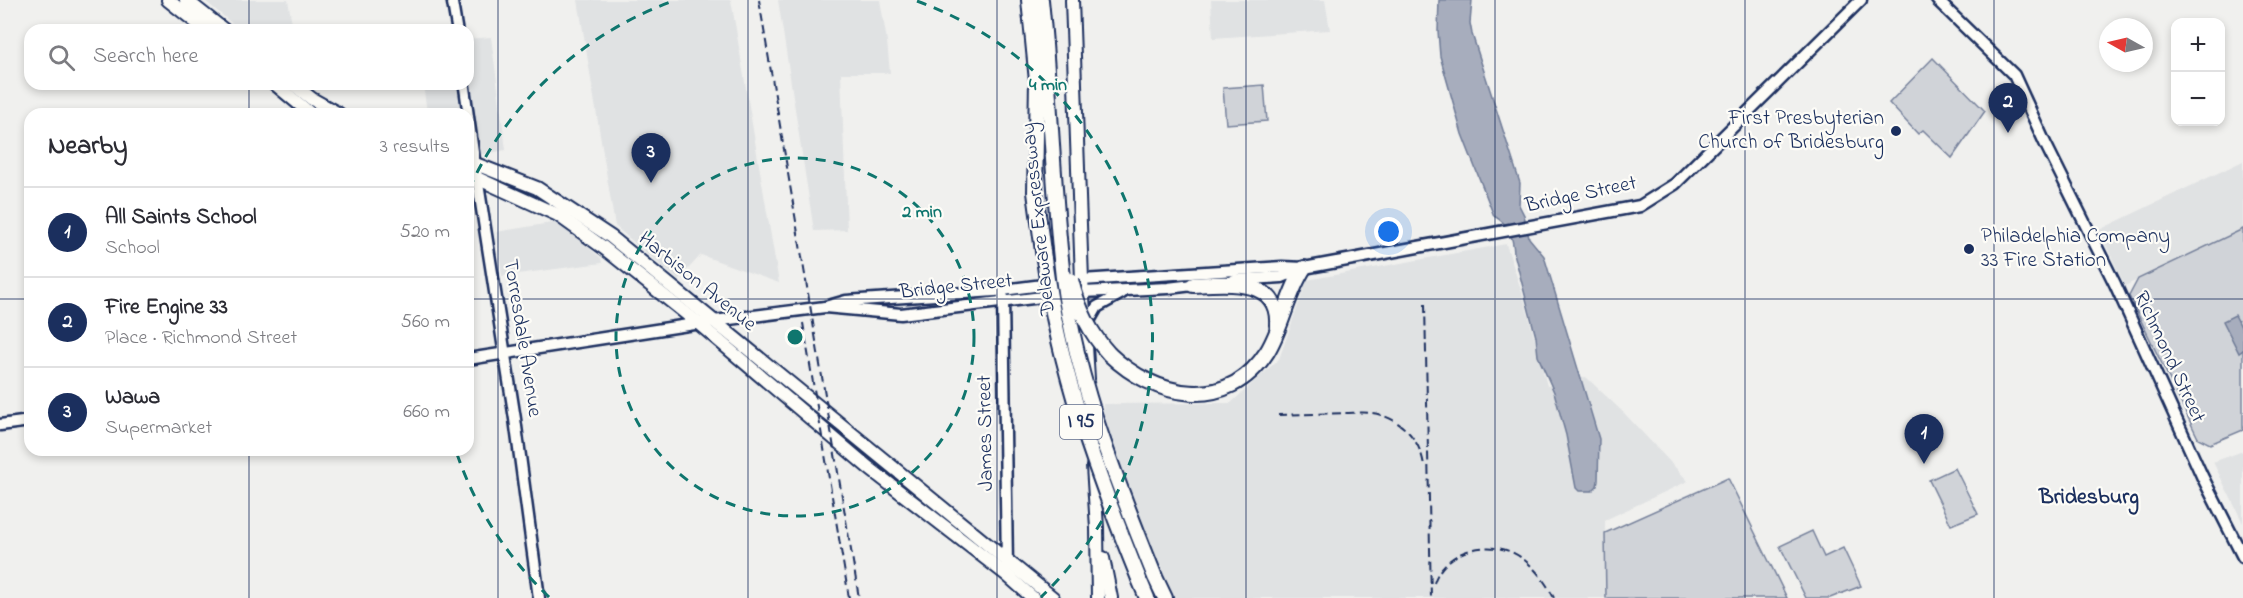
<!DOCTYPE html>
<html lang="en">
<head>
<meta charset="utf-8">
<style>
  body { margin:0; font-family:"Indie Flower",sans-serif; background:#f2f2f3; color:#2b2b33 }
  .controls { position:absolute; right:18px; top:18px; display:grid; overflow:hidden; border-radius:12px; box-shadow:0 3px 9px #0003 }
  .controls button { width:54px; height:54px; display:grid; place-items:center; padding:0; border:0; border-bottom:2px solid #e1e1e2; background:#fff; color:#2b2b33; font:30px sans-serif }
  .compass { position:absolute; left:2099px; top:18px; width:54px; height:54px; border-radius:50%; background:#fff; box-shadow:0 3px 9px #0003; rotate:278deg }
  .you { position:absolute; left:1389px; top:232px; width:21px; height:21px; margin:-15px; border:4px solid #fff; border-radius:50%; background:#1a73e8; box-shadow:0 0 0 9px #1a73e833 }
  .badge { display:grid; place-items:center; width:39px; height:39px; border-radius:50%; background:#1b2f5e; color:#fff; font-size:20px; font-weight:700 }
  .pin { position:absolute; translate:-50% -50px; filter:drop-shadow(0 2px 3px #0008) }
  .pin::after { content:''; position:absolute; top:32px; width:21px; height:18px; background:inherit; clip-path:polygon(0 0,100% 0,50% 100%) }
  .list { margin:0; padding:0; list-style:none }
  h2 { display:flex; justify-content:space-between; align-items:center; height:78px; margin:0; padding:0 24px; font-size:26px }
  h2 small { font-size:20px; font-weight:400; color:#7c7c81 }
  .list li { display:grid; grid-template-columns:39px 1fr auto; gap:18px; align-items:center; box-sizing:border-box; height:90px; padding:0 24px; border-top:2px solid #e1e1e2 }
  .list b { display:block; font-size:22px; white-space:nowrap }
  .list p { margin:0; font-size:20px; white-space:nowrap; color:#7c7c81 }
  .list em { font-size:20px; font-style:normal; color:#7c7c81 }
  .icon { flex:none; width:33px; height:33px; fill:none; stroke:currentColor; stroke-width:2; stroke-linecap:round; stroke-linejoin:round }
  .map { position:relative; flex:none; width:2243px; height:598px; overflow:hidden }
  .search { position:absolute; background:#fff; box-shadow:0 3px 9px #0003; left:24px; top:24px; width:450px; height:66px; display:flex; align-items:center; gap:15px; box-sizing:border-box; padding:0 21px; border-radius:18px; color:#7c7c81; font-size:22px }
  .panel { position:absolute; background:#fff; box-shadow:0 3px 9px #0003; left:24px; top:108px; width:450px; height:348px; border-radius:18px }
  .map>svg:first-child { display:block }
  .built { fill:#e0e2e3 }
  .green { fill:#d0d3d8; stroke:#76819b; stroke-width:1.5 }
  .water { fill:#a7adbd; stroke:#6f7b97; stroke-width:1.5 }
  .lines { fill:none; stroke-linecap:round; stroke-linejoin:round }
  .tertiary-casing { stroke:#1b2f5e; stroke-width:14 }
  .secondary-casing { stroke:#1b2f5e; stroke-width:15 }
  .primary-casing { stroke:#1b2f5e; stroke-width:16 }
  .motorway-casing { stroke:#1b2f5e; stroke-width:18 }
  .tertiary { stroke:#fdfcf7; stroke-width:9 }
  .secondary { stroke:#fdfcf7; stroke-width:10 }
  .primary { stroke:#fdfcf7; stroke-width:12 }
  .motorway { stroke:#fdfcf7; stroke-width:14 }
  .rail { stroke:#1b2f5e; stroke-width:2; stroke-dasharray:9 4.5; stroke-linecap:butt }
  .motorway-bridge-casing { stroke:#1b2f5e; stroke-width:18; stroke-linecap:butt }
  .motorway-bridge { stroke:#fdfcf7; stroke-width:14 }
  .grid { fill:none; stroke:#1b2f5e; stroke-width:1.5; stroke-opacity:0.55 }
  .ring { fill:none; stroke:#0f766e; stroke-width:3; stroke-dasharray:10 8 }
  .poi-dot { fill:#1b2f5e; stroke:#fdfcf7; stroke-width:2 }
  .labels { text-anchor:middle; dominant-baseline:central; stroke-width:4.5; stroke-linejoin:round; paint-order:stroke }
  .shield { fill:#fdfcf7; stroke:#5f6c8c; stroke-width:1.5 }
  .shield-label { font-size:20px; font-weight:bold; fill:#1b2f5e }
  .poi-label { font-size:21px; fill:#1b2f5e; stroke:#fdfcf7; text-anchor:end }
  .street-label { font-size:21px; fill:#1b2f5e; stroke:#fdfcf7 }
  .neighbourhood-label { font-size:22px; font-weight:bold; fill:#1b2f5e; stroke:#fdfcf7 }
  .centre { fill:#0f766e; stroke:#fdfcf7; stroke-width:3 }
  .ring-label { font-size:18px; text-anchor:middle; font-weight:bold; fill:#0f766e; stroke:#fdfcf7; stroke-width:4.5; stroke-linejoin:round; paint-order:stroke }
</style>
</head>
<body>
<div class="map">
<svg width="2243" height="598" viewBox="0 0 2243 598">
  <rect width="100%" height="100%" fill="#f0f0ee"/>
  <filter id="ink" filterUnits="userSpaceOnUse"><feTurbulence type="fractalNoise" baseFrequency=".0167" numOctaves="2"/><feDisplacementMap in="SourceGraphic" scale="12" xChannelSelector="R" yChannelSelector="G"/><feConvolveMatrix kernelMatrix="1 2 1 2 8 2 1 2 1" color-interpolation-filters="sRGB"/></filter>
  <g filter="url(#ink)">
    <g class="built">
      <path d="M 204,0 L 288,0 L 293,30 L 240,30 Z"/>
      <path d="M 578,0 L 731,0 L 779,283 L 701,255 L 678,280 L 615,226 Z"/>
      <path d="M 778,0 L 880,0 L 887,41 L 890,73 L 841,73 L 847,230 L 814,231 Z"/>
      <path d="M 1211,0 L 1325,0 L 1330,30 L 1213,38 Z"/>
      <path d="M 491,37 L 506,150 L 468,157 L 468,114 L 414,114 L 427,112 L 423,84 L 468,84 L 468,39 Z"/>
      <path d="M 2243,161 L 2243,229 L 2125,286 L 2099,230 Z"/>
      <path d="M 557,222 L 601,258 L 602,263 L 502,276 L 496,232 Z"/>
      <path d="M 1506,244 L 1525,302 L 1547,386 L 1586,377 L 1624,413 L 1688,481 L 1605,520 L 1606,598 L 1169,598 L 1105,437 L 1103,404 L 1231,403 L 1279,359 L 1307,280 Z"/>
      <path d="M 2243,451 L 2243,523 L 2213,462 Z"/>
    </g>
    <g class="green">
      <path d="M 1933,58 L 1985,111 L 1952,158 L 1923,130 L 1918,134 L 1889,103 Z"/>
      <path d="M 1264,85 L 1267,121 L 1226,124 L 1223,88 Z"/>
      <path d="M 2243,229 L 2243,430 L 2210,444 L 2198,438 L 2129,296 L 2138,279 Z"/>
      <path d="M 1955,468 L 1978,514 L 1951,525 L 1929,480 Z"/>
      <path d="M 1728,478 L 1787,598 L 1606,598 L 1605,533 Z"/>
      <path d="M 1812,531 L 1824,557 L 1843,548 L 1861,586 L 1830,598 L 1806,598 L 1780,546 Z"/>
    </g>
    <g class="water">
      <path d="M 1439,0 L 1472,0 L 1470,23 L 1472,34 L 1520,183 L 1519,205 L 1524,215 L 1529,238 L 1544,256 L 1599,439 L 1598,481 L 1597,486 L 1592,491 L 1579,491 L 1576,488 L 1566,435 L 1554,392 L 1538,356 L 1536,337 L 1514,253 C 1513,237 1509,224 1494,216 L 1462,134 L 1440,56 L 1438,31 Z"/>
      <path d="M 2235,315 L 2243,331 L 2243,350 L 2239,353 L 2223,321 Z"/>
    </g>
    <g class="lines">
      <defs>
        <g id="tertiary">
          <path d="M 452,0 L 457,30"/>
          <path d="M 464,84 L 475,163"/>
        </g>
        <g id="secondary">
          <path d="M 1937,0 L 2014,75 L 2045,143 L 2115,284 L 2202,476 L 2243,557"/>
          <path d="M 476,171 L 515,419 L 539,598"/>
          <path d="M 1234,280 L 1282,277 L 1304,268 L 1640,206 L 1675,184 L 1861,0"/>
          <path d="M 1003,297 L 1007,566"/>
          <path d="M 825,307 L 901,314 L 1083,292 L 1168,288 L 1201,284"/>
          <path d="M 1085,328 L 1097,307 L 1122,293"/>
          <path d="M 468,359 L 714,321 L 825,307 L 846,301 L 995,291 L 1082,280 L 1282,267 L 1304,268"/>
          <path d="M 0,425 L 30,421"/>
        </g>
        <g id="primary">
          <path d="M 168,0 L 206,30"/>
          <path d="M 186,0 L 224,30"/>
          <path d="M 1072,0 L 1082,280 L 1088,379"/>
          <path d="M 275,84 L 311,114"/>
          <path d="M 293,84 L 312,99 L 339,114"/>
          <path d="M 468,161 L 537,188 L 611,237 L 1053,598"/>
          <path d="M 468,174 L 558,215 L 604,248 L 698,323 L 869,468 L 1007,575 L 1033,598"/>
          <path d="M 1093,466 L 1097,528 L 1098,598"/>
          <path d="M 1103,558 L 1111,598"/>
        </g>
        <g id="motorway">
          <path d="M 1029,0 L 1037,81 L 1035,192 L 1044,259"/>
          <path d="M 1041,0 C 1050,86 1052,172 1061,259"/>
          <path d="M 1193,285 C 1225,283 1280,277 1277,325"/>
          <path d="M 1109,354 C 1155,398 1227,414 1267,352 C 1283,326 1287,294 1304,268"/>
          <path d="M 1155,577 L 1165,598"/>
          <path d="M 1139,579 L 1147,598"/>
        </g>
      </defs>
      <use href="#tertiary" class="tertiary-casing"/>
      <use href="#secondary" class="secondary-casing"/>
      <use href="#primary" class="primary-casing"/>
      <use href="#motorway" class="motorway-casing"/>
      <use href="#tertiary" class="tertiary"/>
      <use href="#secondary" class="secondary"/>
      <use href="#primary" class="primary"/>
      <use href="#motorway" class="motorway"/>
      <g class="rail">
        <path d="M 759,0 L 859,598"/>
        <path d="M 1425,304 L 1431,598"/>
        <path d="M 803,323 L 849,598"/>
        <path d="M 1278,415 C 1300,414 1322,414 1344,413 C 1356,413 1370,411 1381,415 C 1404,422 1421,442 1424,466"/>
        <path d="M 1434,583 C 1443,553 1481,541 1509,551 C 1528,558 1545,580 1554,598"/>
      </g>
      <defs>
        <g id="motorway-bridge">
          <path d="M 1044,259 C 1059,371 1097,475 1139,579"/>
          <path d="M 1061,259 C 1071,369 1114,475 1155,577"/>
          <path d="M 1071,280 C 1078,309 1089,332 1109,354"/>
        </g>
      </defs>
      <use href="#motorway-bridge" class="motorway-bridge-casing"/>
      <use href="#motorway-bridge" class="motorway-bridge"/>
    </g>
  </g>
  <path class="grid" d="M 249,0 L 249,30M 498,0 L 498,598M 748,0 L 748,598M 997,0 L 997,598M 1246,0 L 1246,598M 1495,0 L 1495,598M 1745,0 L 1745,598M 1994,0 L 1994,598M 249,84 L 249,114M 0,299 L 30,299M 468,299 L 2243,299M 249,450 L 249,598"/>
  <g class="ring">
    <circle cx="795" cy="337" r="179"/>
    <path d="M549 597A358 358 0 0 1 456 451M469 189A358 358 0 0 1 673 1M917 1A358 358 0 0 1 1041 597"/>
  </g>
  <g class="poi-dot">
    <circle cx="1896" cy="131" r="6"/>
    <circle cx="1969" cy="249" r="6"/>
  </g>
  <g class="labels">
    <rect class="shield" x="1060" y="405" width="42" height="34" rx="4.5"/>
    <g class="shield-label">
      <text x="1081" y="422">I 95</text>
    </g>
    <g class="poi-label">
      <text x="1884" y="119">First Presbyterian<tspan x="1884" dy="24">Church of Bridesburg</tspan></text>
      <text x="1981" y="237" text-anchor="start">Philadelphia Company<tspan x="1981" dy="24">33 Fire Station</tspan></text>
    </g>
    <g class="street-label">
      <text transform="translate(1581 195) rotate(-12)">Bridge Street</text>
      <text transform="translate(1039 219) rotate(-96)">Delaware Expressway</text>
      <text transform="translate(697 282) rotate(39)">Harbison Avenue</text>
      <text transform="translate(956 287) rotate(-6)">Bridge Street</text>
      <text transform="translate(522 338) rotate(81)">Torresdale Avenue</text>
      <text transform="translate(2169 357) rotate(65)">Richmond Street</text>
      <text transform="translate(986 433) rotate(-91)">James Street</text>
    </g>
    <g class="neighbourhood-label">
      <text x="2089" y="498">Bridesburg</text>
    </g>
  </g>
  <circle cx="795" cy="337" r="9" class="centre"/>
  <g class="ring-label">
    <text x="1048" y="90">4 min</text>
    <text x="922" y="217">2 min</text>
  </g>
</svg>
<div class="controls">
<button>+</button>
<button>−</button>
</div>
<svg class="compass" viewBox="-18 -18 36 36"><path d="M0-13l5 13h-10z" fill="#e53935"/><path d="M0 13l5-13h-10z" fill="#7c7c81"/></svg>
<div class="you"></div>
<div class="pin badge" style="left:1924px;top:464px">1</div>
<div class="pin badge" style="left:2008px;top:133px">2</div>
<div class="pin badge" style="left:651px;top:183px">3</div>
<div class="search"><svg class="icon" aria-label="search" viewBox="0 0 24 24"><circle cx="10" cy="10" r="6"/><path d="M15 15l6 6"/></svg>Search here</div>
<section class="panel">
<h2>Nearby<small>3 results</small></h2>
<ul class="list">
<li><span class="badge">1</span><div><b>All Saints School</b><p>School</p></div><em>520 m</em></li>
<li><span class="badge">2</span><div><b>Fire Engine 33</b><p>Place · Richmond Street</p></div><em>560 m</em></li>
<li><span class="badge">3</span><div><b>Wawa</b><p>Supermarket</p></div><em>660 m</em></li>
</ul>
</section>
</div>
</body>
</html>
